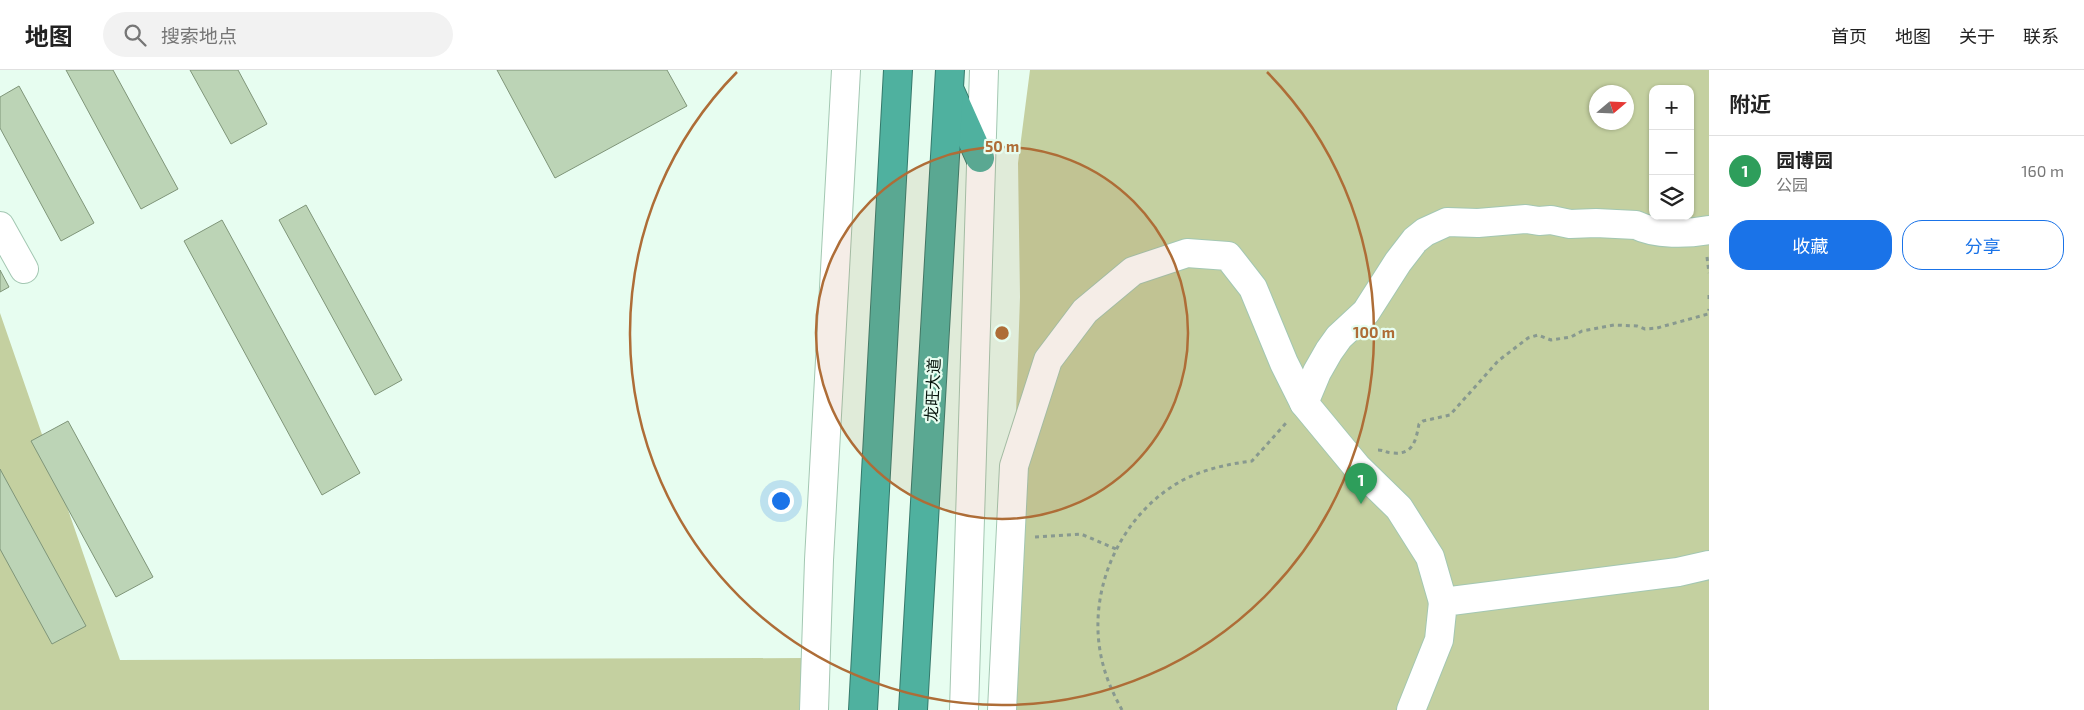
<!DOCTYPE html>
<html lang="zh">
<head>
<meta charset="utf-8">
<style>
  body { margin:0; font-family:"Exo 2","Noto Sans SC",sans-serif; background:#f2f2f2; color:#222 }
  .controls { position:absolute; right:15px; top:15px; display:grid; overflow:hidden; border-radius:10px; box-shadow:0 1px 4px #0004 }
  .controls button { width:45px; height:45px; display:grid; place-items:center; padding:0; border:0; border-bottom:1px solid #e0e0e0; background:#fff; color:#222; font:25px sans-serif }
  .compass { position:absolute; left:1589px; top:15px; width:45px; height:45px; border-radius:50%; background:#fff; box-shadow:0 1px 4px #0004; rotate:71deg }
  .you { position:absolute; left:780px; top:430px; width:18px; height:18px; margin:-12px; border:4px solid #fff; border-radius:50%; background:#1a73e8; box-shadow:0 0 0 8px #1a73e833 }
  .badge { display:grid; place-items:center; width:32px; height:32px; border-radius:50%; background:#1a73e8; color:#fff; font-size:16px; font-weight:700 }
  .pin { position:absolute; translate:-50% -41px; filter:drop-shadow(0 1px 2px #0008) }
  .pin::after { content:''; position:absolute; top:26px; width:18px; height:15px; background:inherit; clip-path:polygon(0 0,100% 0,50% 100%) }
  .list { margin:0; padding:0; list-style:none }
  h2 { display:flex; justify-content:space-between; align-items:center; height:65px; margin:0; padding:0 20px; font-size:21px }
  h2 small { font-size:16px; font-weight:400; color:#767676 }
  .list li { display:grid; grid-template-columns:32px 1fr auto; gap:15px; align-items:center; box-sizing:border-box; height:70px; padding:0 20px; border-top:1px solid #e0e0e0 }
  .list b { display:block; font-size:19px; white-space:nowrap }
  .list p { margin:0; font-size:16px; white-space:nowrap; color:#767676 }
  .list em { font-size:16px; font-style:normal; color:#767676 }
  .actions { display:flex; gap:10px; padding:15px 20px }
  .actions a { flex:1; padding:11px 0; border:1px solid #1a73e8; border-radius:20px; text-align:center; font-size:18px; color:#1a73e8 }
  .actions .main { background:#1a73e8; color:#fff }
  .icon { flex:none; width:28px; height:28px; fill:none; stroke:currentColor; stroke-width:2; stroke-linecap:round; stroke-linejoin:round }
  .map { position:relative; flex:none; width:1709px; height:640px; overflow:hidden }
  header { display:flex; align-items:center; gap:30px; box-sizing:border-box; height:70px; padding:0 25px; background:#fff; border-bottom:1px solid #e0e0e0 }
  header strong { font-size:24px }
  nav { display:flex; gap:28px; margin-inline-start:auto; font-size:18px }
  .search { width:350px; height:45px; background:#f2f2f2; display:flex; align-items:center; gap:12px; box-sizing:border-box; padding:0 18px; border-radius:28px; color:#767676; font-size:19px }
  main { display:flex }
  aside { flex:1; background:#fff }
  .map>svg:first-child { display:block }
  .green { fill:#c4d0a0; fill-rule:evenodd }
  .building { fill:#bcd4b6; stroke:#7f9579 }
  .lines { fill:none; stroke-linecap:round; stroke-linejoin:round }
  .minor-casing { stroke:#a3c7b2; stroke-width:30 }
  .highway-casing { stroke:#35796b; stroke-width:30 }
  .path { stroke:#88998f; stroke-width:3; stroke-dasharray:4 4; stroke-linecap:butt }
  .minor { stroke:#fff; stroke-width:28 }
  .highway { stroke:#4fb19f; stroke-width:28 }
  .ring { fill:none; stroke:#ae6d37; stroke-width:2.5 }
  .labels { text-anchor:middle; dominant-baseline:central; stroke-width:4.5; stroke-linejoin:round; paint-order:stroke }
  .street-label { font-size:16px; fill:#06120b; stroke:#e7fdf0 }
  .centre { fill:#ae6d37; stroke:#e7fdf0; stroke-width:2.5 }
  .ring-label { font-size:15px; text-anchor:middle; font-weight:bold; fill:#ae6d37; stroke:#e7fdf0; stroke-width:4.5; stroke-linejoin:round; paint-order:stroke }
</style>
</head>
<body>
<header>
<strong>地图</strong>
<div class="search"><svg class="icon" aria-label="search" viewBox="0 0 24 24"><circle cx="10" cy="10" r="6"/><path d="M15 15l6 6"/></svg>搜索地点</div>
<nav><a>首页</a><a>地图</a><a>关于</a><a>联系</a></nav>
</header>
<main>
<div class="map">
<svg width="1709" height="640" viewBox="0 0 1709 640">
  <rect width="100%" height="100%" fill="#e7fdf0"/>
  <g class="green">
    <path d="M 1030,0 L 1709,0 L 1709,640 L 1006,640 L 1020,227 L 1018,93 ZM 1653,19 L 1690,19 L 1690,146 L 1653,146 ZM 1596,22 L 1626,22 L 1626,52 L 1596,52 Z"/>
    <path d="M 0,243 L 120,590 L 806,588 L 802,640 L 0,640 Z"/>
  </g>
  <g class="building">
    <path d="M 66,0 L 113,0 L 178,119 L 141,139 Z"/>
    <path d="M 190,0 L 238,0 L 267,54 L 231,74 Z"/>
    <path d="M 497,0 L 667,0 L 687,36 L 555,108 Z"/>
    <path d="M 19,16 L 94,153 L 61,171 L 0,58 L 0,27 Z"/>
    <path d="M 306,135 L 402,310 L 375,325 L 279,150 Z"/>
    <path d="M 222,150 L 360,403 L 322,425 L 184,171 Z"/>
    <path d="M 0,200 L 9,217 L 0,222 Z"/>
    <path d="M 68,351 L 153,507 L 116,527 L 31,371 Z"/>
    <path d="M 0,399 L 86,556 L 52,574 L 0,479 Z"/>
  </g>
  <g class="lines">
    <defs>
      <g id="minor">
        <path d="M 0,156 L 24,199"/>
        <path d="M 1304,333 L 1317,302 L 1329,281 L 1339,267 L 1366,242 L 1398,192 L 1415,170 L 1425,162 L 1447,152 L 1478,153 L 1526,149 L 1539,151 L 1551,150 L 1570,154 L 1596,153 L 1636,155 C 1656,165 1688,164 1709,160"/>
        <path d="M 814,640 L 819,490 L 846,0"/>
        <path d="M 964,640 L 984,0"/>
        <path d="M 1002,640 L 1014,396 L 1048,290 L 1085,241 L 1133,201 L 1187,183 L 1228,186 L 1253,218 L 1284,293 L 1304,333 L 1357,397 L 1399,438 L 1430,487 L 1443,532"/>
        <path d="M 1411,640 L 1439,570 L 1443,532 L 1678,502 L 1709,495"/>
      </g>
      <g id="highway">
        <path d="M 951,23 L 980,88"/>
        <path d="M 863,640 L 898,0"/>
        <path d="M 913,640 L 950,0"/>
      </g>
    </defs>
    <use href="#minor" class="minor-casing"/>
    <use href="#highway" class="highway-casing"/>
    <g class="path">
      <path d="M 1707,187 L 1709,203"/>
      <path d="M 1709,225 L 1709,229"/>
      <path d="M 1378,380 C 1384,380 1387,383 1393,383 C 1414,385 1416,369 1419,354 L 1423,351 L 1450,345 L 1498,291 L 1528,268 L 1538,265 L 1551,270 L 1571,267 L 1582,261 L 1614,255 L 1637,256 L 1645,259 L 1657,258 L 1708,244 L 1709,239"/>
      <path d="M 1035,467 L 1081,464 L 1116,479"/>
      <path d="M 1122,640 C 1115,627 1108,613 1104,598 C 1083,527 1118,445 1183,410 C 1205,399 1228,394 1252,391 L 1287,352"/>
    </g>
    <use href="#minor" class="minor"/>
    <use href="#highway" class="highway"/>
  </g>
  <circle cx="1002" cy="263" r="186" fill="#ae6d37" fill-opacity=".12"/>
  <g class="ring">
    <circle cx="1002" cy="263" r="186"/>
    <path d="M1267 2A372 372 0 1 1 737 2"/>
  </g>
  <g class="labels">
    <g class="street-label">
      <text transform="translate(932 320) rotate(-87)">龙旺大道</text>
    </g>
  </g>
  <circle cx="1002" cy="263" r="8" class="centre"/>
  <g class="ring-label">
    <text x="1002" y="82">50 m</text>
    <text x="1374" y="268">100 m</text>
  </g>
</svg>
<div class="controls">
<button>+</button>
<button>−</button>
<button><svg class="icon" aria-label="layers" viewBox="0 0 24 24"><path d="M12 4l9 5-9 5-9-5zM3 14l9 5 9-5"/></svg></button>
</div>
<svg class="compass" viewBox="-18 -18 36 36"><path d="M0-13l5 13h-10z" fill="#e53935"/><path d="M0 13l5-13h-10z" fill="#767676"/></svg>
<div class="you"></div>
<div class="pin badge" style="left:1361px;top:434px;background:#2e9e5b">1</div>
</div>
<aside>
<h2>附近<small></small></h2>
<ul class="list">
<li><span class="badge" style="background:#2e9e5b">1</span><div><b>园博园</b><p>公园</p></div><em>160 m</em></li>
</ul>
<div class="actions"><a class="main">收藏</a><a>分享</a></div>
</aside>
</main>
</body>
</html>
